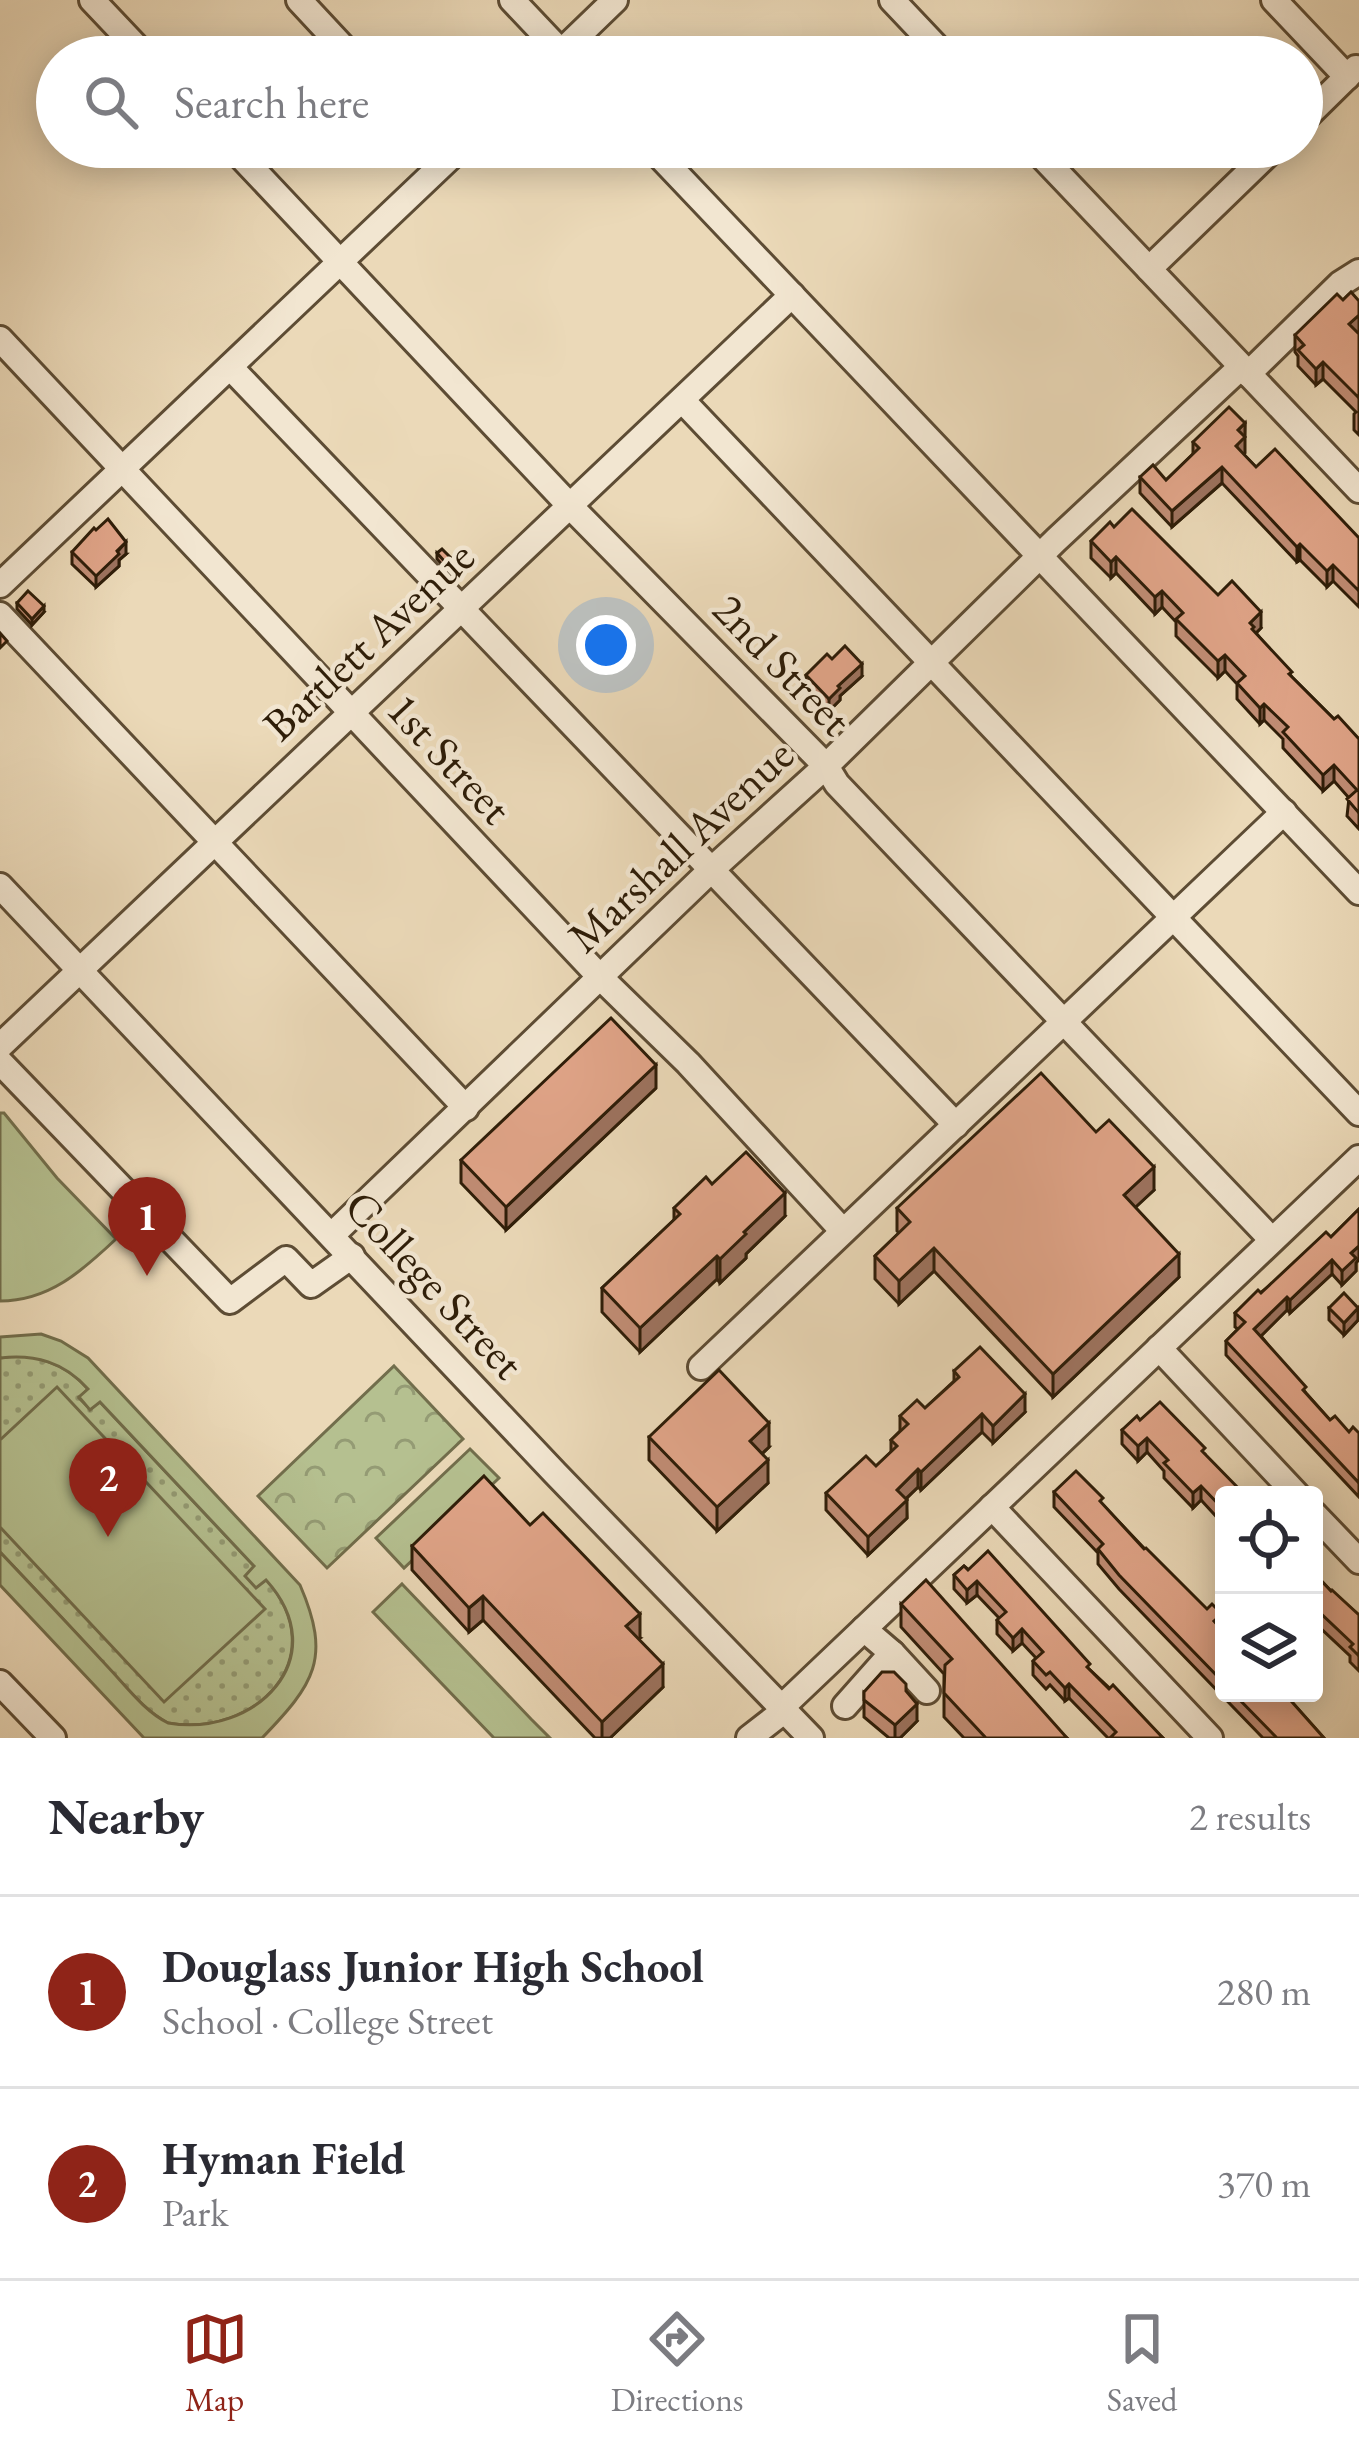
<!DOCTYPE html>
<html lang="en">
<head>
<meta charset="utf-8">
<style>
  body { margin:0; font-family:"EB Garamond",serif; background:#f7f7f7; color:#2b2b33 }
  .controls { position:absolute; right:36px; bottom:36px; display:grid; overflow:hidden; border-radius:12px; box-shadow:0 6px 30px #0003 }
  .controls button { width:108px; height:108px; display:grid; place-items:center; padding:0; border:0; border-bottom:3px solid #e1e1e2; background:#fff; color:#2b2b33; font:60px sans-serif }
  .you { position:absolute; left:606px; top:645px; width:42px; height:42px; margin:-30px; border:9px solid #fff; border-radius:50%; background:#1a73e8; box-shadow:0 0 0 18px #1a73e833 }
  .badge { display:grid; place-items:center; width:78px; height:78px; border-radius:50%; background:#8f2418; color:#fff; font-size:39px; font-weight:700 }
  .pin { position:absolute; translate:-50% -99px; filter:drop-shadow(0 3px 6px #0008) }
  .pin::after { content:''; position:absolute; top:63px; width:42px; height:36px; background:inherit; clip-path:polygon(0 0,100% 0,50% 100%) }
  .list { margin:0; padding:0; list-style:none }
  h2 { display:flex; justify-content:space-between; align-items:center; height:156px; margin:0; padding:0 48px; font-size:51px }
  h2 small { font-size:39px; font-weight:400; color:#7c7c81 }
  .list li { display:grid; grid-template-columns:78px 1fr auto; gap:36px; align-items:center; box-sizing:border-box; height:192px; padding:0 48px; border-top:3px solid #e1e1e2 }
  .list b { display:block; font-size:45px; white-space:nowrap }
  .list p { margin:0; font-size:39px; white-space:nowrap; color:#7c7c81 }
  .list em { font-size:39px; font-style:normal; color:#7c7c81 }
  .icon { flex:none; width:66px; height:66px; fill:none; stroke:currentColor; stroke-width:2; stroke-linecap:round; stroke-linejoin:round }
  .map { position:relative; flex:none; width:1359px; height:1738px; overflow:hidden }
  .search { position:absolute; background:#fff; box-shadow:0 6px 30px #0003; left:36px; right:36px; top:36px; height:132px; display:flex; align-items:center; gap:30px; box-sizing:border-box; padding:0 42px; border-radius:66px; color:#7c7c81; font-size:45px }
  .sheet { height:540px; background:#fff }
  nav { display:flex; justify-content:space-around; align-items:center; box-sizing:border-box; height:168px; border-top:3px solid #e1e1e2; background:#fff; font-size:33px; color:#7c7c81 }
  nav a { display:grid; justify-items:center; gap:6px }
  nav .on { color:#8f2418 }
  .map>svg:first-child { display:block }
  .grass { fill:url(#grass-dots); stroke:#726e4c; stroke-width:3 }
  .park { fill:url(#park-crowns); stroke:#726e4c; stroke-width:3 }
  .pitch { fill:#b5c090; stroke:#726e4c; stroke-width:3 }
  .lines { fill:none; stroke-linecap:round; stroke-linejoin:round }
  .minor-casing { stroke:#5d4c34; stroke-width:30 }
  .minor { stroke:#f2e6d1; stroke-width:24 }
  .wall { fill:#c18d75; stroke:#2e1d08; stroke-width:3 }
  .shaded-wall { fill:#9d735f; stroke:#2e1d08; stroke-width:3 }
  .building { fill:#e0a488; stroke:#2e1d08; stroke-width:3 }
  .labels { text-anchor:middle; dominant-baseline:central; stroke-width:9; stroke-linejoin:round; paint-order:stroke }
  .street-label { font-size:45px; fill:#2e1d08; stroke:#f2e6d1 }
</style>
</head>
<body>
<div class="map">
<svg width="1359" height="1738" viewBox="0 0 1359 1738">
  <defs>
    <pattern id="grass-dots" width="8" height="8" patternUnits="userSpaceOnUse" patternTransform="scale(3)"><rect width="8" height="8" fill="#b5c090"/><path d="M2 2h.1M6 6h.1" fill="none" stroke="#949b74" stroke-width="1.8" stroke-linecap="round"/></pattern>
    <pattern id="park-crowns" width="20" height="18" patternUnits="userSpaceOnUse" patternTransform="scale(3)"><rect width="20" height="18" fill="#b5c090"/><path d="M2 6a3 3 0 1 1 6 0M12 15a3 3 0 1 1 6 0" fill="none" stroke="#949b74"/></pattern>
  </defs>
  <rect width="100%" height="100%" fill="#ebd9b8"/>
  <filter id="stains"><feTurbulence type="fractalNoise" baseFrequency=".00167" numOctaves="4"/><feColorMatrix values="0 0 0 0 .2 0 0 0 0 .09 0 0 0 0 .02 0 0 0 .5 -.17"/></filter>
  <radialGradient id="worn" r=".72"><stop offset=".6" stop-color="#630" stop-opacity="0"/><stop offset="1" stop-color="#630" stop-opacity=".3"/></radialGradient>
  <path class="grass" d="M 22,1355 C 50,1360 69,1368 88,1389 L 79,1398 L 90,1409 L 99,1401 L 255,1567 L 246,1576 L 256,1587 L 266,1579 C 335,1658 256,1738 168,1723 C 144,1711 126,1686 107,1667 C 72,1628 36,1590 0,1552 L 0,1358 Z"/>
  <path class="park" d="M 394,1366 L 463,1439 L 327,1568 L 258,1496 Z"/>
  <g class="pitch">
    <path d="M 0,1113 L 4,1113 L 57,1178 L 116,1239 C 82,1271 49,1301 0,1301 Z"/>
    <path d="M 41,1334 L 61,1341 L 88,1358 L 300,1585 C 332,1659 314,1684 262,1738 L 144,1738 L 0,1585 L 0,1552 C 36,1590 72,1628 107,1666 C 126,1686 144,1711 168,1723 C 256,1738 336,1657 266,1580 L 256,1588 L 245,1576 L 254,1566 L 100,1402 L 90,1410 L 79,1397 L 88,1389 C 64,1362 35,1354 0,1358 L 0,1337 Z"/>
    <path d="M 57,1387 L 265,1609 L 164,1702 L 0,1527 L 0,1440 Z"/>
    <path d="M 470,1449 L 499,1478 L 404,1568 L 376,1538 Z"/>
    <path d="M 402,1584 L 531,1719 L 550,1738 L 494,1738 L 373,1612 Z"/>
  </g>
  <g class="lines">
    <defs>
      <g id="minor">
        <path d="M 92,0 L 146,57"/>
        <path d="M 299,0 L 352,57"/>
        <path d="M 512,0 L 566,57"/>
        <path d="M 892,0 L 946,57"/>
        <path d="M 1274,0 L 1347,77"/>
        <path d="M 556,57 L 615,0"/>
        <path d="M 1302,121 L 1356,68"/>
        <path d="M 232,147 L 570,506 L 826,766 L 837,784 L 1272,1240"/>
        <path d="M 651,147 L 1359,892"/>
        <path d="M 1033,147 L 1359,490"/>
        <path d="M 1149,269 L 1275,147"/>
        <path d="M 0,339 L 600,977 L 688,1063 L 843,1231"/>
        <path d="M 230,367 L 956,1125"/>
        <path d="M 1248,374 L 1340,284 L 1359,272"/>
        <path d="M 682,400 L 1359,1113"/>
        <path d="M 0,585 L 461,147"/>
        <path d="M 0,615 L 466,1108"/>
        <path d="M 0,886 L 555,1473 L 811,1738"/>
        <path d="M 0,1046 L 792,295"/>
        <path d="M 0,1062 L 230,1301 L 286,1259 L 311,1285 L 352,1256"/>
        <path d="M 332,1235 L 710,871 L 826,766 L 1056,540 L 1241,367"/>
        <path d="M 1159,1348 L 1297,1495"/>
        <path d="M 701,1367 L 1284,812"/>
        <path d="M 992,1507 L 1210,1738"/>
        <path d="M 1314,1514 L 1359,1561"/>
        <path d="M 864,1629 L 892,1653 L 927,1691"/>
        <path d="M 0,1683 L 53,1738"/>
        <path d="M 845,1706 L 892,1653"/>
        <path d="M 782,1707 L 1359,1158"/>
        <path d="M 749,1738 L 785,1710"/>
      </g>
    </defs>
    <use href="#minor" class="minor-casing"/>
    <use href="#minor" class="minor"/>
  </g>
  <g class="wall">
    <path d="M 1358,332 L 1359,334 L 1359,435 L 1354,430 L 1354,414 L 1356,412 L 1323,379 L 1316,385 L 1298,366 L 1298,356 L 1295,352 L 1295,335 Z"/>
    <path d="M 1245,423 L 1244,455 L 1256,467 L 1359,538 L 1359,607 L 1333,581 L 1327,587 L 1300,560 L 1297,562 L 1222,483 L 1172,527 L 1140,493 L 1140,477 L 1166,480 L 1193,454 L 1193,442 Z"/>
    <path d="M 1114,527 L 1218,595 L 1261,628 L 1256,633 L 1292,677 L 1334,719 L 1359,739 L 1359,829 L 1347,816 L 1349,798 L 1334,781 L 1323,791 L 1283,748 L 1283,739 L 1264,720 L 1260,724 L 1237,699 L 1237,684 L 1225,671 L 1218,678 L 1176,636 L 1176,622 L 1162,607 L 1155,614 L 1116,573 L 1111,578 L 1091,558 L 1091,541 Z"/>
    <path d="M 72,552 L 126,554 L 119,560 L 119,566 L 96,587 L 72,564 Z"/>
    <path d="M 437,553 L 460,573 L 454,578 L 437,559 Z"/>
    <path d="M 17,603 L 44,612 L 32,625 L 17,609 Z"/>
    <path d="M 832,659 L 862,676 L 840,696 L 840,700 L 829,711 L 806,687 L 806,675 Z"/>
    <path d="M 656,1088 L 506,1230 L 461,1183 L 461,1160 Z"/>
    <path d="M 1096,1132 L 1154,1190 L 1135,1207 L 1179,1277 L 1053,1397 L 934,1271 L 899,1304 L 875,1279 L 875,1256 L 899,1233 L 897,1231 L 897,1208 Z"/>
    <path d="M 712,1184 L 785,1216 L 746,1254 L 746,1258 L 720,1283 L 717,1279 L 640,1352 L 602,1312 L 602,1288 L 674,1220 L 674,1208 Z"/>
    <path d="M 1359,1209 L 1359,1259 L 1356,1263 L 1356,1271 L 1342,1285 L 1332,1274 L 1290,1313 L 1287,1310 L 1261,1336 L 1306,1393 L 1330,1420 L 1349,1432 L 1359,1433 L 1359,1497 L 1226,1355 L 1226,1341 L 1238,1329 L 1235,1327 L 1235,1313 L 1331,1237 Z"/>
    <path d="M 1329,1308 L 1358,1320 L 1344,1335 L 1329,1320 Z"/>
    <path d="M 954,1371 L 1025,1412 L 993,1443 L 982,1432 L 921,1490 L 918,1487 L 906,1499 L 907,1518 L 868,1555 L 826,1510 L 826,1493 L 876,1466 L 891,1452 L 891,1440 L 900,1431 L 900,1416 L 925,1408 L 954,1381 Z"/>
    <path d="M 1140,1420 L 1205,1454 L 1224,1495 L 1224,1525 L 1201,1500 L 1193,1508 L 1164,1478 L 1164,1471 L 1147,1452 L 1138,1461 L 1122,1444 L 1122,1430 Z"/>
    <path d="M 649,1437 L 769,1447 L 762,1454 L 768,1483 L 717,1531 L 649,1460 Z"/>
    <path d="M 1054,1492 L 1103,1505 L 1224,1632 L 1224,1693 L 1291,1693 L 1291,1701 L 1324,1738 L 1263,1738 L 1119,1589 L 1098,1564 L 1098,1553 L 1054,1507 Z"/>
    <path d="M 412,1546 L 640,1638 L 638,1639 L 663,1687 L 610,1738 L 595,1738 L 483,1620 L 469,1632 L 412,1570 Z"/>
    <path d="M 1314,1565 L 1314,1573 L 1331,1591 L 1359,1615 L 1359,1671 L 1350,1662 L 1350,1656 L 1314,1622 Z"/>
    <path d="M 964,1566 L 1090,1670 L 1163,1738 L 1108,1738 L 1069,1698 L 1065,1701 L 1050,1685 L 1046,1689 L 1033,1675 L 1033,1661 L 1036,1658 L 1022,1643 L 1013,1651 L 997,1634 L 997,1620 L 999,1618 L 977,1595 L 967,1603 L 954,1589 L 954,1575 Z"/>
    <path d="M 901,1604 L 1067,1738 L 964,1738 L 944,1717 L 944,1674 L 901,1627 Z"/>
    <path d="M 864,1692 L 917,1721 L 900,1738 L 889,1738 L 864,1717 Z"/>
  </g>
  <g class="shaded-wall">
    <path d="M 1359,315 L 1359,331 L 1349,340 L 1349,324 Z"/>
    <path d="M 1323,362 L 1323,379 L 1316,385 L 1316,369 Z"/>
    <path d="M 1245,423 L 1245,453 L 1236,462 L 1238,430 Z"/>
    <path d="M 1222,467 L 1222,483 L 1172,527 L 1172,511 Z"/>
    <path d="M 126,542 L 126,554 L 119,560 L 119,566 L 96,587 L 96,576 Z"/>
    <path d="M 1300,544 L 1300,560 L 1297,562 L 1297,547 Z"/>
    <path d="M 1116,557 L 1116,573 L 1111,578 L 1111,562 Z"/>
    <path d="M 1333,565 L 1333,581 L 1327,587 L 1327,571 Z"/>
    <path d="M 1162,591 L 1162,607 L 1155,614 L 1155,597 Z"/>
    <path d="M 44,606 L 44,612 L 32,625 L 32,619 Z"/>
    <path d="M 1261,612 L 1261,628 L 1254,635 L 1250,623 Z"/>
    <path d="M 1225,655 L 1225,671 L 1218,678 L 1218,661 Z"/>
    <path d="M 862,664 L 862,676 L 840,696 L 840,700 L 829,711 L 829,699 L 838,686 Z"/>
    <path d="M 1264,704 L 1264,720 L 1260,724 L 1260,708 Z"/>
    <path d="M 1334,765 L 1334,781 L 1323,791 L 1323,775 Z"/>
    <path d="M 656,1065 L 656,1088 L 506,1230 L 506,1207 Z"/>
    <path d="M 1154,1167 L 1154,1190 L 1124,1218 L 1124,1195 Z"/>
    <path d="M 785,1193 L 785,1216 L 746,1254 L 746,1258 L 720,1283 L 720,1259 L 744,1232 Z"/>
    <path d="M 1359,1246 L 1359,1259 L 1356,1263 L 1356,1271 L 1342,1285 L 1342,1271 L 1351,1253 Z"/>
    <path d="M 934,1248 L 934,1271 L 899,1304 L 899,1281 Z"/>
    <path d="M 1179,1254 L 1179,1277 L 1053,1397 L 1053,1374 Z"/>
    <path d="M 717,1256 L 717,1279 L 640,1352 L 640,1328 Z"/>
    <path d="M 1332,1260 L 1332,1274 L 1290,1313 L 1290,1300 Z"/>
    <path d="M 1287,1297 L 1287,1310 L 1254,1343 L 1254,1329 Z"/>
    <path d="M 1358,1308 L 1358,1320 L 1344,1335 L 1344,1323 Z"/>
    <path d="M 1025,1394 L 1025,1412 L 993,1443 L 993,1426 Z"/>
    <path d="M 982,1414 L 982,1432 L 921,1490 L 921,1472 Z"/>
    <path d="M 769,1423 L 769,1447 L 750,1465 L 750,1441 Z"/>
    <path d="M 1147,1438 L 1147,1452 L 1138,1461 L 1138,1446 Z"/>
    <path d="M 768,1460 L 768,1483 L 717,1531 L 717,1507 Z"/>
    <path d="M 918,1469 L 918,1487 L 897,1507 L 897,1490 Z"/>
    <path d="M 1201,1486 L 1201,1500 L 1193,1508 L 1193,1493 Z"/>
    <path d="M 907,1500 L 907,1518 L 868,1555 L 868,1537 Z"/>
    <path d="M 977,1581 L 977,1595 L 967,1603 L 967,1590 Z"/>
    <path d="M 483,1596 L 483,1620 L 469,1632 L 469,1608 Z"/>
    <path d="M 640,1614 L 640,1638 L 626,1650 L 626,1626 Z"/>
    <path d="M 1022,1629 L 1022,1643 L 1013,1651 L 1013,1638 Z"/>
    <path d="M 663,1664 L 663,1687 L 610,1738 L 602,1738 L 602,1722 Z"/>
    <path d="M 1069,1684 L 1069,1698 L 1065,1701 L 1065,1688 Z"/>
    <path d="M 917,1704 L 917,1721 L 900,1738 L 895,1738 L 895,1725 Z"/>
  </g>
  <g class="building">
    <path d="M 1351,292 L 1359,301 L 1359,315 L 1349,324 L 1359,334 L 1359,398 L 1323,362 L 1316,369 L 1298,350 L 1304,345 L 1295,335 L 1337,294 L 1343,300 Z"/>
    <path d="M 1229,407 L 1245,423 L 1238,430 L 1245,437 L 1236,446 L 1256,467 L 1275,449 L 1359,538 L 1359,591 L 1333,565 L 1327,571 L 1300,544 L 1297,547 L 1222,467 L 1172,511 L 1140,477 L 1153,465 L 1166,480 L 1199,448 L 1193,442 Z"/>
    <path d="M 1132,509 L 1218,595 L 1232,581 L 1261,612 L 1250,623 L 1254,627 L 1252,629 L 1292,672 L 1289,674 L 1334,719 L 1338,716 L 1359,739 L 1359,813 L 1347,799 L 1357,790 L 1334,765 L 1323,775 L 1283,732 L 1288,727 L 1264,704 L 1260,708 L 1237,683 L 1245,676 L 1225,655 L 1218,661 L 1176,619 L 1183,613 L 1162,591 L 1155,597 L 1116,557 L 1111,562 L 1091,541 L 1110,522 L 1114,527 Z"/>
    <path d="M 108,519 L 126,542 L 117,551 L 119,554 L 96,576 L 72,552 L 94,528 L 96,530 Z"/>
    <path d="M 442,549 L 460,567 L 454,572 L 437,553 Z"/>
    <path d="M 28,591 L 44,606 L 32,619 L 17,603 Z"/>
    <path d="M 0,633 L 7,641 L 0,648 Z"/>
    <path d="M 845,646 L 862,664 L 838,686 L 840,688 L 829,699 L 806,675 L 827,654 L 832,659 Z"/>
    <path d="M 611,1018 L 656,1065 L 506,1207 L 461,1160 Z"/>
    <path d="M 1041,1073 L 1096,1132 L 1109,1120 L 1154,1167 L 1124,1195 L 1179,1254 L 1053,1374 L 934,1248 L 899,1281 L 875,1256 L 910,1222 L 897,1208 Z"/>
    <path d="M 746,1152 L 785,1193 L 744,1232 L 746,1234 L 720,1259 L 717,1256 L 640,1328 L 602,1288 L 680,1214 L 674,1208 L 706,1177 L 712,1184 Z"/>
    <path d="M 1359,1209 L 1359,1246 L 1351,1253 L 1356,1258 L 1342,1271 L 1332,1260 L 1290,1300 L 1287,1297 L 1254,1329 L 1306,1387 L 1303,1390 L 1330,1420 L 1335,1416 L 1349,1432 L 1353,1427 L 1359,1433 L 1359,1483 L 1226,1341 L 1245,1322 L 1235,1313 L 1258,1290 L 1261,1293 L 1326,1232 L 1331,1237 Z"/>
    <path d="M 1344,1293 L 1358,1308 L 1344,1323 L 1329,1308 Z"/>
    <path d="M 980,1347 L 1025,1394 L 993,1426 L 982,1414 L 921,1472 L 918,1469 L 897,1490 L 907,1500 L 868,1537 L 826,1493 L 866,1456 L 876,1466 L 897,1446 L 891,1440 L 908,1424 L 900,1416 L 917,1400 L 925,1408 L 959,1377 L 954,1371 Z"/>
    <path d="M 719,1370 L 769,1423 L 750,1441 L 768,1460 L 717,1507 L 649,1437 Z"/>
    <path d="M 1160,1402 L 1205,1448 L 1202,1451 L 1245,1495 L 1224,1495 L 1224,1510 L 1201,1486 L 1193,1493 L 1164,1463 L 1168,1460 L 1147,1438 L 1138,1446 L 1122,1430 L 1137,1416 L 1140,1420 Z"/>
    <path d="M 1076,1471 L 1103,1498 L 1100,1501 L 1144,1549 L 1146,1548 L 1207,1609 L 1212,1604 L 1222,1614 L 1214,1621 L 1224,1632 L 1224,1683 L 1119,1575 L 1098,1549 L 1103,1544 L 1054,1492 Z"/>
    <path d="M 484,1476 L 530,1525 L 543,1513 L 640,1614 L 626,1626 L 663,1664 L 602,1722 L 483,1596 L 469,1608 L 412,1546 Z"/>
    <path d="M 988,1551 L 1090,1664 L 1087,1667 L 1109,1689 L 1113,1685 L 1163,1738 L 1110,1738 L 1116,1732 L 1069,1684 L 1065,1688 L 1050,1672 L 1046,1675 L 1033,1661 L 1043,1652 L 1022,1629 L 1013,1638 L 997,1620 L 1006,1612 L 977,1581 L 967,1590 L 954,1575 L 964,1566 L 968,1570 Z"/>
    <path d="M 1314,1573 L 1331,1591 L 1332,1590 L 1359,1615 L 1359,1656 L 1350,1647 L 1353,1644 L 1314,1607 Z"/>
    <path d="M 926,1580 L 1067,1738 L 986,1738 L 944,1693 L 945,1665 L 952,1659 L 901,1604 Z"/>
    <path d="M 882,1672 L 894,1672 L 906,1684 L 906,1691 L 917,1704 L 895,1725 L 864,1700 L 864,1692 Z"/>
    <path d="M 1233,1693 L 1284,1693 L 1324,1738 L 1277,1738 Z"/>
  </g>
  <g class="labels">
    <g class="street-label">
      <text transform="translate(368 640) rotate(-43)">Bartlett Avenue</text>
      <text transform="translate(783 664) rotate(46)">2nd Street</text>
      <text transform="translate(450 758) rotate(47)">1st Street</text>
      <text transform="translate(680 845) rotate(-43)">Marshall Avenue</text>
      <text transform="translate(435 1284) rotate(47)">College Street</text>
    </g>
  </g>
  <rect width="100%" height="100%" filter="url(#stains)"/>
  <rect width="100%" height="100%" fill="url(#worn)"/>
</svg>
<div class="controls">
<button><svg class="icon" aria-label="locate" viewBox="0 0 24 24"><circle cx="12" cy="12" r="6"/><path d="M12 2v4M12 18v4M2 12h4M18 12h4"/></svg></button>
<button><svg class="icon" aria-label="layers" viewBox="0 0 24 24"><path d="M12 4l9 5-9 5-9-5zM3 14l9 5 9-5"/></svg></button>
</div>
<div class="you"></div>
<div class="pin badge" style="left:147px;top:1276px">1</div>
<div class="pin badge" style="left:108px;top:1537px">2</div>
<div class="search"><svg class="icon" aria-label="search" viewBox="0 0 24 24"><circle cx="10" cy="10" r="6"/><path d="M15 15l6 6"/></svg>Search here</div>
</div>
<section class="sheet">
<h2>Nearby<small>2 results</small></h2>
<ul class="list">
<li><span class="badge">1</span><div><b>Douglass Junior High School</b><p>School · College Street</p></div><em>280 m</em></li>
<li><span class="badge">2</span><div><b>Hyman Field</b><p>Park</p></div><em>370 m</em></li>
</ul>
</section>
<nav>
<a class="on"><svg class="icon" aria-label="map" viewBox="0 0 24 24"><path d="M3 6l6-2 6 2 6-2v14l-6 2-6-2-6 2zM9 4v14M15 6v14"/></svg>Map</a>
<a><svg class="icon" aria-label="directions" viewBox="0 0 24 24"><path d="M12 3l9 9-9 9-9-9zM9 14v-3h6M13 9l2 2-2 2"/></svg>Directions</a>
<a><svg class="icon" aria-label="saved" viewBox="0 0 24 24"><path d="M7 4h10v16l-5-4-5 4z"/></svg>Saved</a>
</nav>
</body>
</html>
